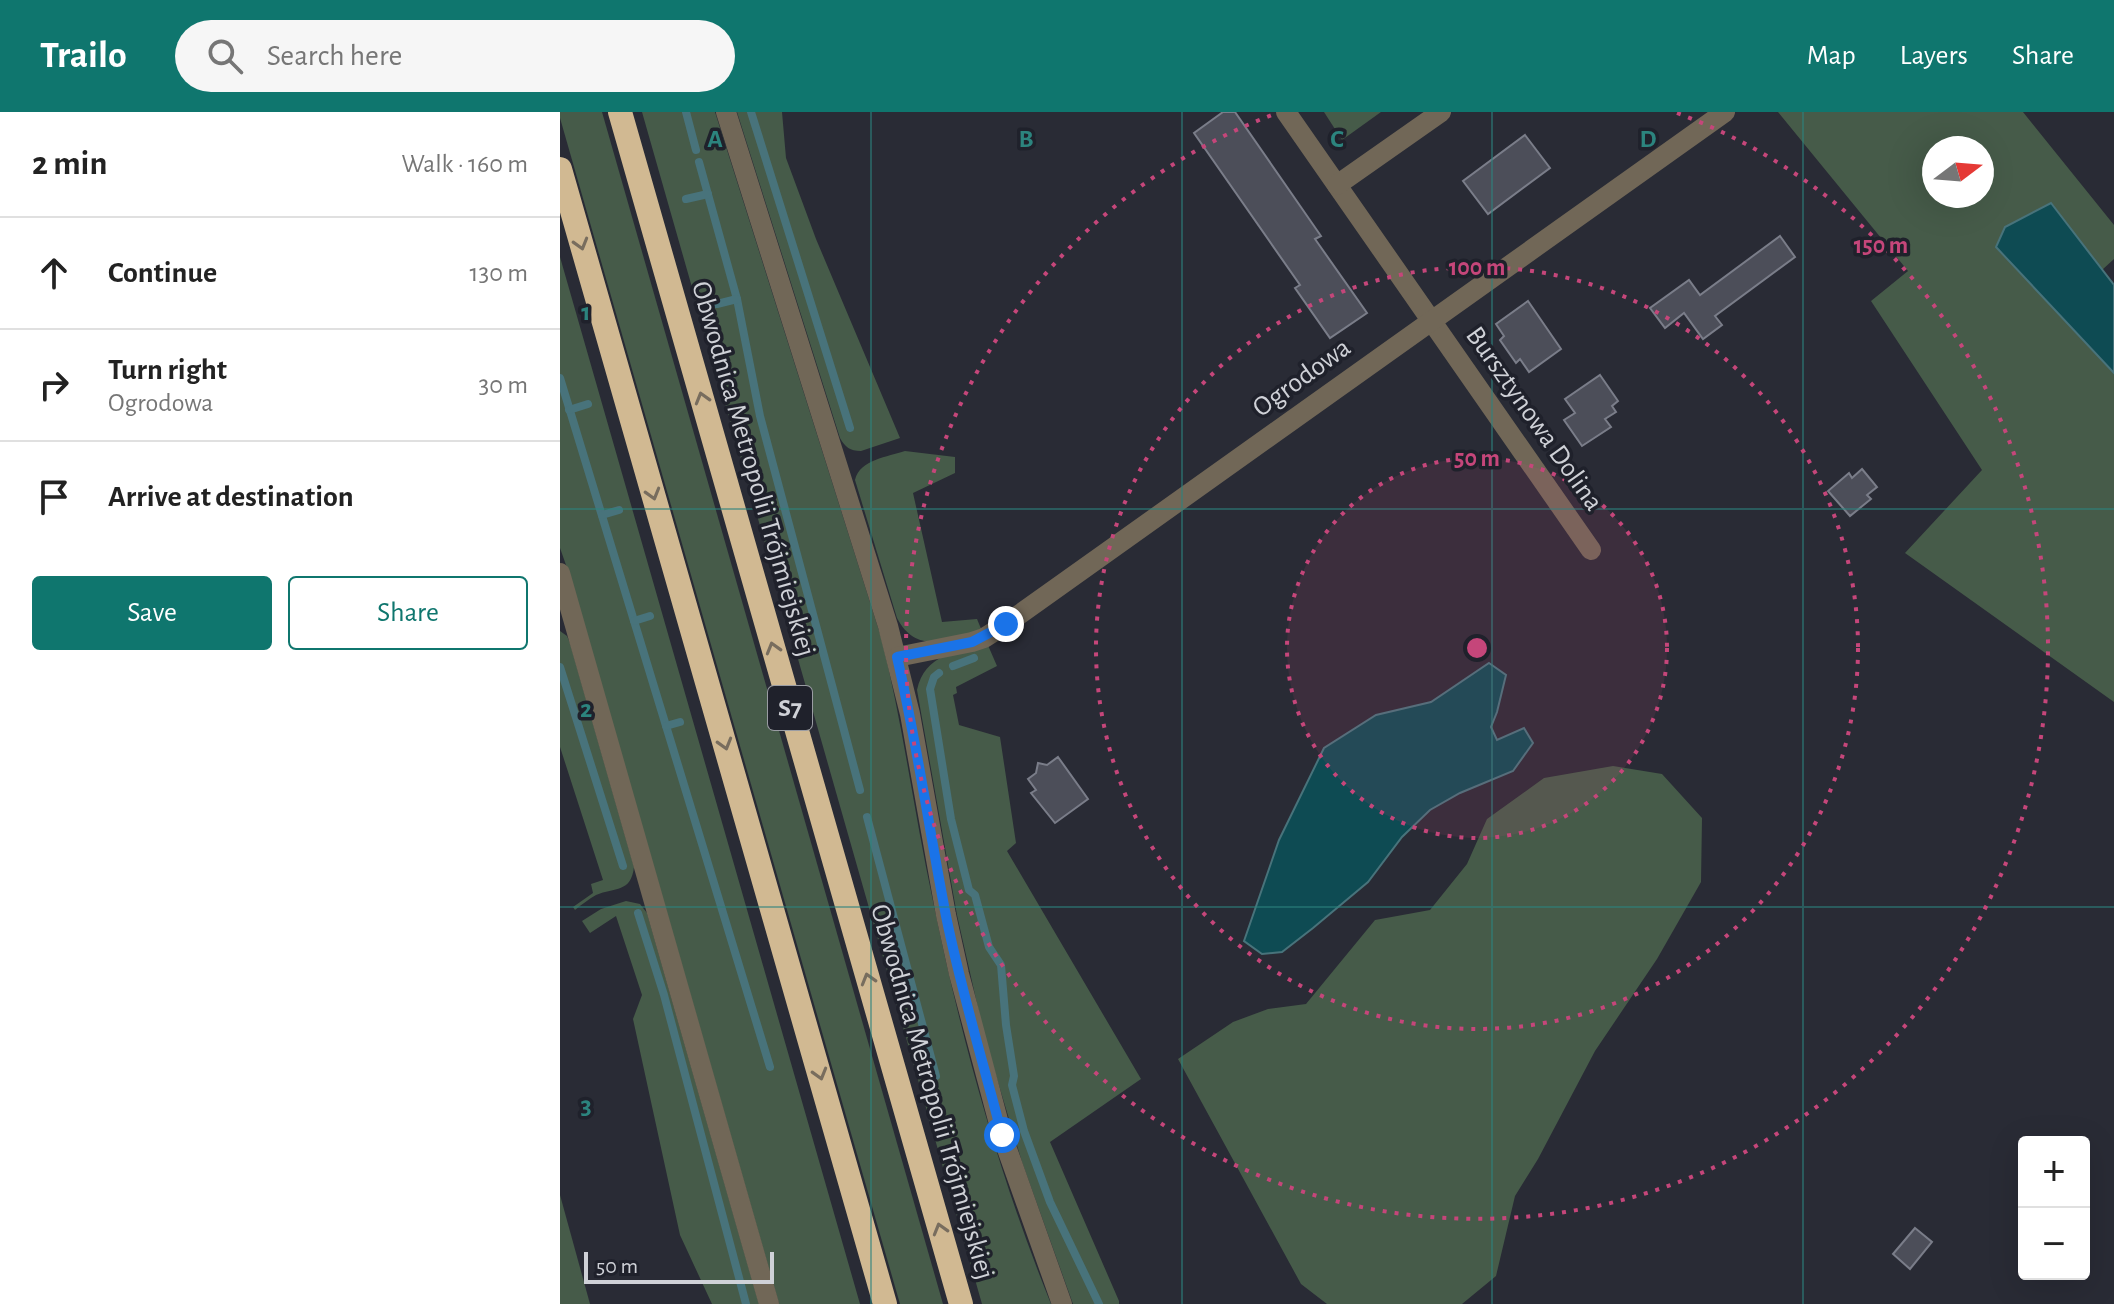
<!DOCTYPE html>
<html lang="en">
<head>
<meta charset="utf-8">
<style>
  body { margin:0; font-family:"Alegreya Sans",sans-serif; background:#f6f6f6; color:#222 }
  .controls { position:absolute; right:24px; bottom:24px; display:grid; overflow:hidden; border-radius:8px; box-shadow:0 8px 32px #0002 }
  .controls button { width:72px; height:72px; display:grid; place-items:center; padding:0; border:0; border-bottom:2px solid #e0e0e0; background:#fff; color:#222; font:40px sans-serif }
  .compass { position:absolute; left:1362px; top:24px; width:72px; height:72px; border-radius:50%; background:#fff; box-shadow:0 8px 32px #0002; rotate:74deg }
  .scale { position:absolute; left:24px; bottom:20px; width:190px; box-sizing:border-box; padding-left:8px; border:4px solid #cfd1d7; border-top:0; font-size:22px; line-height:28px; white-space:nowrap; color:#cfd1d7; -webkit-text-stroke:6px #1f212b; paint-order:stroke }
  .stop { position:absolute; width:24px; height:24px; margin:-18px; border:6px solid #1a73e8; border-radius:50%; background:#fff }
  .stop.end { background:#1a73e8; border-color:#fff; box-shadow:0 2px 8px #0008 }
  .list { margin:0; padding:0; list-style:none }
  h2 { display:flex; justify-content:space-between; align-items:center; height:104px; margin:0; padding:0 32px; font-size:34px }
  h2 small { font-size:26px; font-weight:400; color:#767676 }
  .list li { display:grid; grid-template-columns:52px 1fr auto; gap:24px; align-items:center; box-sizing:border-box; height:112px; padding:0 32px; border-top:2px solid #e0e0e0 }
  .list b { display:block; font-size:30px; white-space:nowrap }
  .list p { margin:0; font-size:26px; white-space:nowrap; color:#767676 }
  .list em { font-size:26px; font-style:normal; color:#767676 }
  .actions { display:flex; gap:16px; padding:24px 32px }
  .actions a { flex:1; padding:18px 0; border:2px solid #0f766e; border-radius:8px; text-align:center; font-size:28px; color:#0f766e }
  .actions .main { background:#0f766e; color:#fff }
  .icon { flex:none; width:44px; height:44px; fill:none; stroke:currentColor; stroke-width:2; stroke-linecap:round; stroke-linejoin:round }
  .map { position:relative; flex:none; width:1554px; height:1192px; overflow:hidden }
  header { display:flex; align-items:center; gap:48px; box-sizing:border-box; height:112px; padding:0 40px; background:#0f766e; color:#fff }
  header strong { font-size:38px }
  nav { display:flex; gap:44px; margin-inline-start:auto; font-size:28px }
  .search { width:560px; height:72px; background:#f6f6f6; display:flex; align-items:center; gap:20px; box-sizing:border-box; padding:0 28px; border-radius:44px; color:#767676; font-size:30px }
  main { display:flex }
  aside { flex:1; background:#fff }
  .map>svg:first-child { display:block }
  .green { fill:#465b49; fill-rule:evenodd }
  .water { fill:#0e4b53; stroke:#48737b; stroke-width:2 }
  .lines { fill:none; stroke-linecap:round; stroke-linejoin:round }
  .stream { stroke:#48737b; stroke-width:8 }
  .building { fill:#4c4e59; stroke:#7a7d89; stroke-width:2 }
  .minor { stroke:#716757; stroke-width:20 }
  .highway { stroke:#d1b992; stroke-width:24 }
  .oneway { stroke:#786d5e }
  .route { stroke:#1a73e8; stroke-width:10 }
  .grid { fill:none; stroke:#2c847e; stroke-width:2; stroke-opacity:0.55 }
  .ring { fill:none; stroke:#c5467a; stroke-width:4; stroke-dasharray:4 8 }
  .labels { text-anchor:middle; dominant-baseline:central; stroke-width:7; stroke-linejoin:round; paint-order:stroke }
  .shield { fill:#1f212b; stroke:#9a9ca3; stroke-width:2 }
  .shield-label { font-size:26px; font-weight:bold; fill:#cfd1d7 }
  .street-label { font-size:28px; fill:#cfd1d7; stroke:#1f212b }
  .grid-label { font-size:26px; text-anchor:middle; font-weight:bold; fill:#2c847e; stroke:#1f212b; stroke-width:7; stroke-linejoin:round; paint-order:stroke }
  .centre { fill:#c5467a; stroke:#1f212b; stroke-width:4 }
  .ring-label { font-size:24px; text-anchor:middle; font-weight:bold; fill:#c5467a; stroke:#1f212b; stroke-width:7; stroke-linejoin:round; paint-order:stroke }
</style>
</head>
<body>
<header>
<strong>Trailo</strong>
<div class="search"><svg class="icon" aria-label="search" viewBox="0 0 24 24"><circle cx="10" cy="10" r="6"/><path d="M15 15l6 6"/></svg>Search here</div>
<nav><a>Map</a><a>Layers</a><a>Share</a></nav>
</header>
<main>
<aside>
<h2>2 min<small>Walk · 160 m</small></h2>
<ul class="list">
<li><svg class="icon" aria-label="ahead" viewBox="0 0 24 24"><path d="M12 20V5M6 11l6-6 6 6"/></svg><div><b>Continue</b></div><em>130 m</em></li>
<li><svg class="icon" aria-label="right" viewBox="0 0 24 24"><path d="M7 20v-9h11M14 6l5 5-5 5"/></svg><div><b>Turn right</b><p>Ogrodowa</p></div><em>30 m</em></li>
<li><svg class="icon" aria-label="arrive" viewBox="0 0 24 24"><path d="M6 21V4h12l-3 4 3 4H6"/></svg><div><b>Arrive at destination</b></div></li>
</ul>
<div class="actions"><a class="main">Save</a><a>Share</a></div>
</aside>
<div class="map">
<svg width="1554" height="1192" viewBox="0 0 1554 1192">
  <rect width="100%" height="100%" fill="#292b35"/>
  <g class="green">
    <path d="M 0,0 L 42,0 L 383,1192 L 340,1192 L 0,6 Z"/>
    <path d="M 82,0 L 155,0 L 321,525 C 343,612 354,701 373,789 C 401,926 438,1061 491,1192 L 422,1192 Z"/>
    <path d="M 177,0 L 222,0 L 226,46 L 256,127 L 340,326 L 301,339 C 290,339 285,335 280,326 Z"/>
    <path d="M 764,0 L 821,0 L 782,28 Z"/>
    <path d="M 1218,0 L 1463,0 L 1554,113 L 1554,147 L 1542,158 L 1491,91 L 1436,134 L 1554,261 L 1554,590 L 1345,441 L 1422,358 L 1311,189 L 1348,159 ZM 1374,36 L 1422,36 L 1422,84 L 1374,84 Z"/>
    <path d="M 0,145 L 300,1192 L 219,1192 L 12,470 L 0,436 Z"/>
    <path d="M 345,339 L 395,345 L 395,361 L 353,381 L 382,510 L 417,507 L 422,519 C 389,527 357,544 337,506 L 295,368 C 300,347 328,345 345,339 Z"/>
    <path d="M 0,519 L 7,524 L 10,531 L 74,755 C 71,781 55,775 36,783 C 29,787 21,793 15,798 L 13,795 L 33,781 L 31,772 L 43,768 L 0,635 Z"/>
    <path d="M 427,531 L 437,554 L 396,575 L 397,581 L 393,583 L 399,613 L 440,625 L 456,731 L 447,739 L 581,967 L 490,1030 L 559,1189 L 559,1192 L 513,1192 L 462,1050 L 425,927 L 397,803 L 357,578 C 365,542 396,540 427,531 Z"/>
    <path d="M 1053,654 L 1102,662 L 1142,706 L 1141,770 L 1097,847 L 1035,939 L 978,1047 L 955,1084 L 936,1164 L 902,1192 L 767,1192 L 741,1172 L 618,947 L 673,910 L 708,897 L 746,892 L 815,808 L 870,798 L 907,752 L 927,707 L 984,666 Z"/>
    <path d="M 66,789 L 80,792 L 87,801 L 199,1192 L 152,1192 L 120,1123 L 73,907 L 82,883 L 56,804 L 30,821 L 22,809 L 41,797 Z"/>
    <path d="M 0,1083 L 30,1192 L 0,1192 Z"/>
  </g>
  <g class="water">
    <path d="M 1491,91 L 1554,173 L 1554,261 L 1436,135 L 1445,115 Z"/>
    <path d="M 929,551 L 946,563 L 937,600 L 931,615 L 937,628 L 964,616 L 973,631 L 953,659 L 900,681 L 870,698 L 842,725 L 808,770 L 753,816 L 722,840 L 702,842 L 684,829 L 719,728 L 764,636 L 816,603 L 871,590 Z"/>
  </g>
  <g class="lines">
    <g class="stream">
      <path d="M 126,0 L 136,38"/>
      <path d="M 191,0 L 290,316"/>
      <path d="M 139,50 L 177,187 L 200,304 L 300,678"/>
      <path d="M 126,87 L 148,82"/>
      <path d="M 157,192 L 177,187"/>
      <path d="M 0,266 L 210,955"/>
      <path d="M 9,298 L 28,292"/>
      <path d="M 42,403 L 59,398"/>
      <path d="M 74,509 L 90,504"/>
      <path d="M 393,554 L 414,546"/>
      <path d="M 0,555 L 63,754"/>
      <path d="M 379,561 L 374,565 L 370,577 L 391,707 L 409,778 L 415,783 L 429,835 L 441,853 L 446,913 L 454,964 L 452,973 L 464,1019 L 490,1090 L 539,1192"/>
      <path d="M 106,614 L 120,610"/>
      <path d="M 307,705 L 376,964"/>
      <path d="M 78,801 L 104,883 L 186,1192"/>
    </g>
  </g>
  <g class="building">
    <path d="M 663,0 L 675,0 L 761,124 L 755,127 L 807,201 L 770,226 L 735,176 L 740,173 L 634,21 Z"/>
    <path d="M 965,23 L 990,56 L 928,102 L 903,69 Z"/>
    <path d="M 1220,124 L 1235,145 L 1155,204 L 1162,213 L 1143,227 L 1124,201 L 1105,216 L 1090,196 L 1129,168 L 1140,183 Z"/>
    <path d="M 968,189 L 1001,237 L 969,260 L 960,247 L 956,251 L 940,228 L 944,224 L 936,212 Z"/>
    <path d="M 1040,263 L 1058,289 L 1052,294 L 1056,300 L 1045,307 L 1051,315 L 1022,334 L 1004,308 L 1015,301 L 1005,287 Z"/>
    <path d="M 1302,357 L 1317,375 L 1307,383 L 1311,387 L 1290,404 L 1268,379 L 1289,361 L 1292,366 Z"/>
    <path d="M 498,645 L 528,687 L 495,711 L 471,681 L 476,678 L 468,667 L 476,661 L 478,651 L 487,653 Z"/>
    <path d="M 1355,1116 L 1372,1130 L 1350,1157 L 1333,1142 Z"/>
  </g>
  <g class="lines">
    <g class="minor">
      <path d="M 166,0 L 328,514 L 350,602 L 386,803 L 399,862 L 442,1023 L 502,1192"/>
      <path d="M 726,0 L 1031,438"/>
      <path d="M 777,73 L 881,0"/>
      <path d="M 0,461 L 209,1192"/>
      <path d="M 337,545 L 412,530 L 424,526 L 446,512 L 1165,0"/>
    </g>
    <g class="highway">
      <path d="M 60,0 L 401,1192"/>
      <path d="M 0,57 L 325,1192"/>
    </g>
  </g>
  <defs><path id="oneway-chevron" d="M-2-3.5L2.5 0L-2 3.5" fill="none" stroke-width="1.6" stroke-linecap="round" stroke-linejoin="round" transform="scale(2)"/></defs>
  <g class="oneway">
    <use href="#oneway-chevron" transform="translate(21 132) rotate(74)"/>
    <use href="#oneway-chevron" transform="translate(142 286) rotate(-106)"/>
    <use href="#oneway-chevron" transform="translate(93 382) rotate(74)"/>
    <use href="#oneway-chevron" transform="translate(213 536) rotate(-106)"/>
    <use href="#oneway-chevron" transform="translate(165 632) rotate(74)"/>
    <use href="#oneway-chevron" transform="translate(308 867) rotate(-106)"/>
    <use href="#oneway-chevron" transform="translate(260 962) rotate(74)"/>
    <use href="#oneway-chevron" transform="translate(380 1117) rotate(-106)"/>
  </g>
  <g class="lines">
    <path class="route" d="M 442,1023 C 423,950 401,878 386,804 C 369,717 357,631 337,545 L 412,530 L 446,512"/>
  </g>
  <path class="grid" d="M 311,0 L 311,1192M 622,0 L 622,1192M 932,0 L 932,1192M 1243,0 L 1243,1192M 0,397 L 1554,397M 0,795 L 1554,795"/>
  <circle cx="917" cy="536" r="190" fill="#c5467a" fill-opacity=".12"/>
  <g class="ring">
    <circle cx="917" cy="536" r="190"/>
    <circle cx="917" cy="536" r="381"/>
    <path d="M1117 1A571 571 0 1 1 717 1"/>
  </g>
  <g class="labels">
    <rect class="shield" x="208" y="574" width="44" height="44" rx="6"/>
    <g class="shield-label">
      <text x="230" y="596">S7</text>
    </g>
    <g class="street-label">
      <text transform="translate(742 266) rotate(-36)">Ogrodowa</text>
      <text transform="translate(974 307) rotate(55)">Bursztynowa Dolina</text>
      <text transform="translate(193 357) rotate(74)">Obwodnica Metropolii Trójmiejskiej</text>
      <text transform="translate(372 980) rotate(74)">Obwodnica Metropolii Trójmiejskiej</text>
    </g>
  </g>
  <g class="grid-label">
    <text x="155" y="35">A</text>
    <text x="466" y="35">B</text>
    <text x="777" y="35">C</text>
    <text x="1088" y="35">D</text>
    <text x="26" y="208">1</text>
    <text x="26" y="605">2</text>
    <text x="26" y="1002">3</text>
  </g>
  <circle cx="917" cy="536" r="12" class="centre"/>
  <g class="ring-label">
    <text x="1321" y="141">150 m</text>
    <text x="917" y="163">100 m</text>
    <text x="917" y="354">50 m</text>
  </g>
</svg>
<div class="controls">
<button>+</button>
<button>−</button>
</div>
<svg class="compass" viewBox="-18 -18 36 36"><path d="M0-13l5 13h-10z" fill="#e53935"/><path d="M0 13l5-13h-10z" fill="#767676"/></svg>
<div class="scale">50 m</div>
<div class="stop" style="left:442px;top:1023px"></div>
<div class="stop end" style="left:446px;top:512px"></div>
</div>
</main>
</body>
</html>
